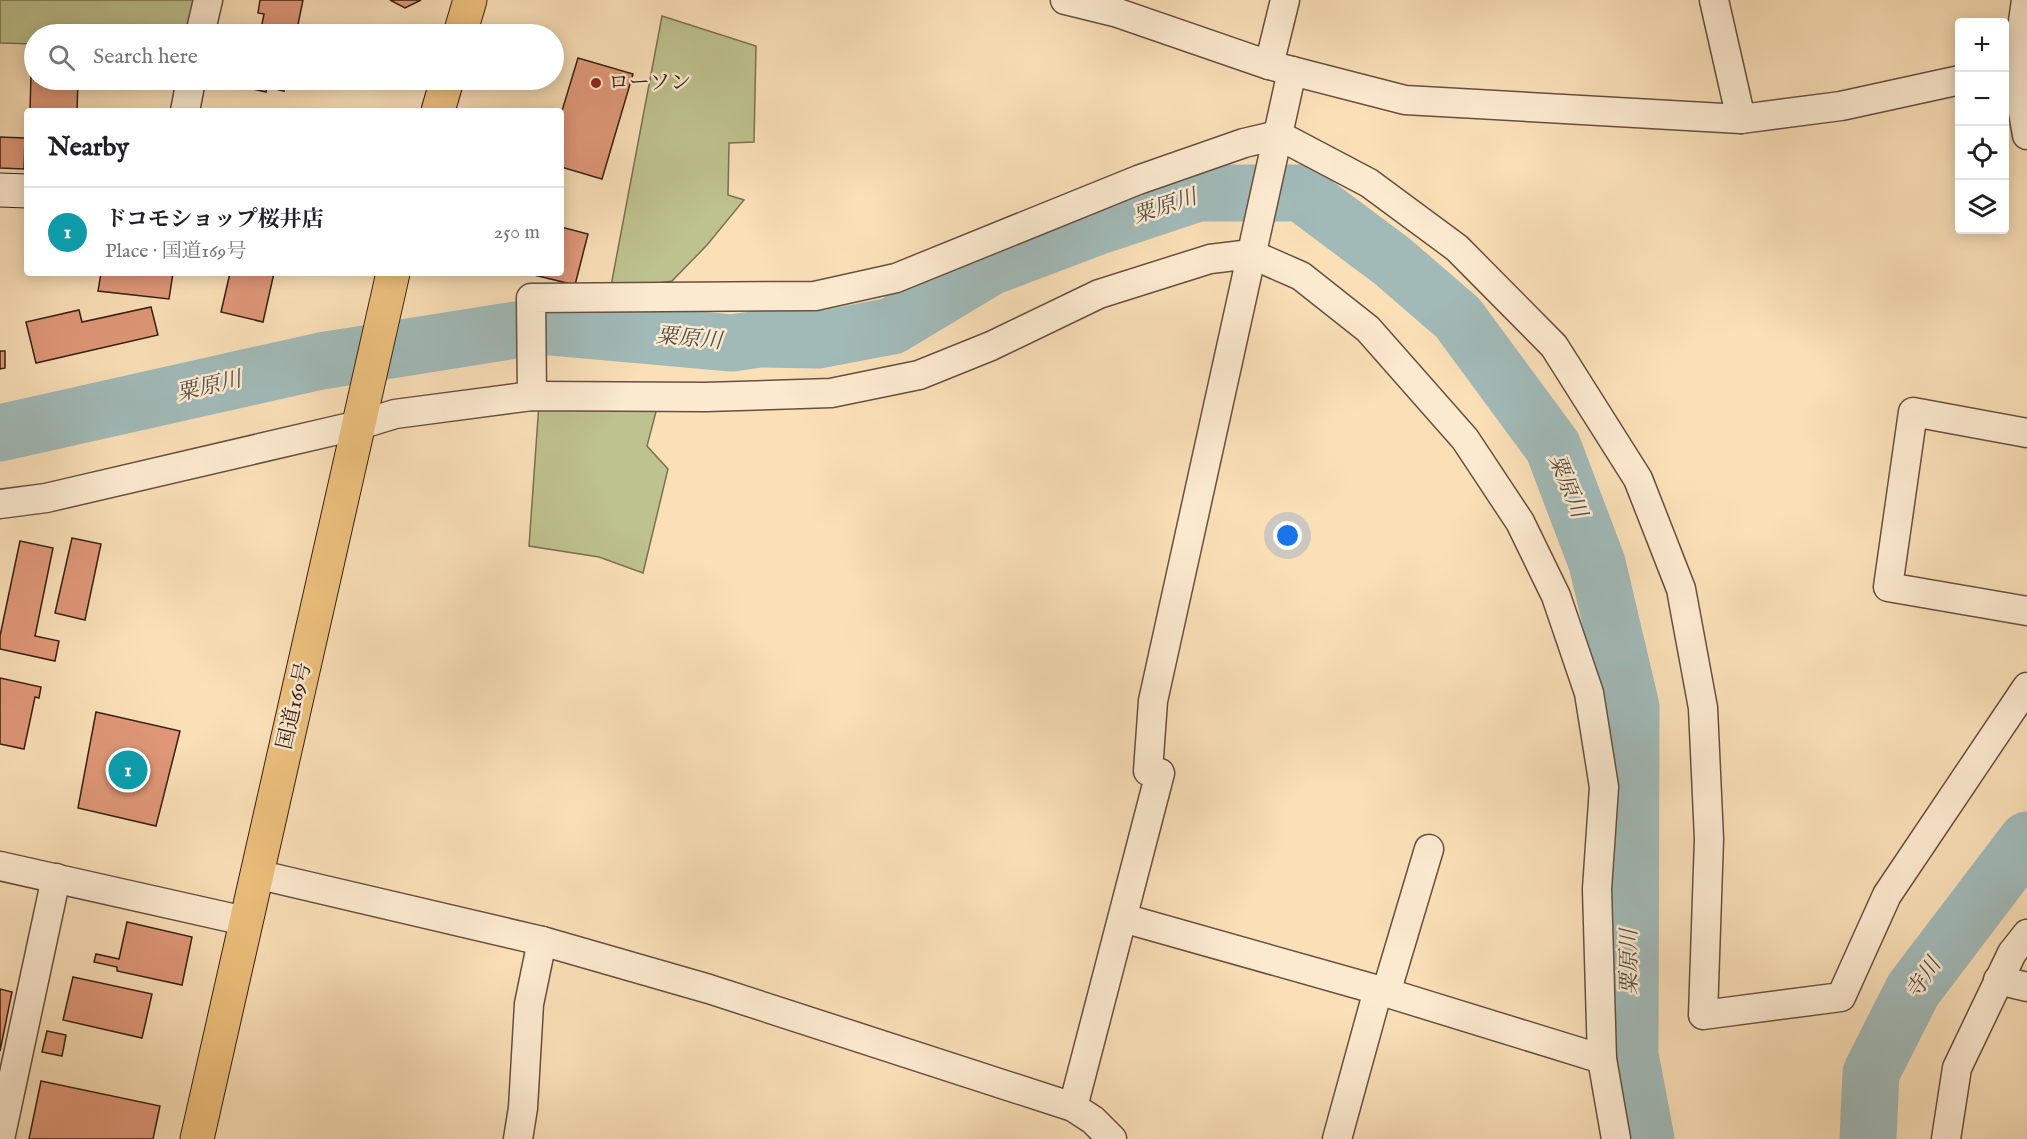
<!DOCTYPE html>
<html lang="en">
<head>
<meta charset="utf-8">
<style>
  body { margin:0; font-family:"IM FELL English","Noto Serif JP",serif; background:#f6f6f6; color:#202124 }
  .controls { position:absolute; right:18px; top:18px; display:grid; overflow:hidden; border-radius:6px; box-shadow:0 3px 15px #0003 }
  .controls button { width:54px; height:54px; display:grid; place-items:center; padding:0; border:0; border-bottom:2px solid #e0e0e0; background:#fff; color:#202124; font:30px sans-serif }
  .you { position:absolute; left:1288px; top:536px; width:21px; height:21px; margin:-15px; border:4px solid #fff; border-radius:50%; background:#1a73e8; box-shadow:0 0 0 9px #1a73e833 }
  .badge { display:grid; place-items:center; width:39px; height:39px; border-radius:50%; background:#8f2418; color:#fff; font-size:20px; font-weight:700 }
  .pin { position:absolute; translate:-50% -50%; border:3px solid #fff; box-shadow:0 2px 6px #0006 }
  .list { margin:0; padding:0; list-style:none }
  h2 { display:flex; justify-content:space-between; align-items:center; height:78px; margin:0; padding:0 24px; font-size:26px }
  h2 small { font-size:20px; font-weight:400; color:#757577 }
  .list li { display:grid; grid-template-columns:39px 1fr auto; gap:18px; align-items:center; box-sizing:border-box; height:90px; padding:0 24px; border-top:2px solid #e0e0e0 }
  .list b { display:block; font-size:22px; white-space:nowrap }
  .list p { margin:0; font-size:20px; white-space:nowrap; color:#757577 }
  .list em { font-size:20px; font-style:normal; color:#757577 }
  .icon { flex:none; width:33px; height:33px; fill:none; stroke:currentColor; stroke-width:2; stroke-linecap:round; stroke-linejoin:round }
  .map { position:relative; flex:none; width:2027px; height:1139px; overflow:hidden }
  .search { position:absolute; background:#fff; box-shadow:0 3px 15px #0003; left:24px; top:24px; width:540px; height:66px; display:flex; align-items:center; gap:15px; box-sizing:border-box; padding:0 21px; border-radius:33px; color:#757577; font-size:22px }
  .panel { position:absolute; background:#fff; box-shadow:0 3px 15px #0003; left:24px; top:108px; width:540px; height:168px; border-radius:6px }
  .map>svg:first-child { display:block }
  .green { fill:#bec28e; stroke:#7a7152; stroke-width:1.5 }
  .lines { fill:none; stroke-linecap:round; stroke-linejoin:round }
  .river { stroke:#a1bab8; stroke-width:57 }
  .building { fill:#e09878; stroke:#352017; stroke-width:1.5 }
  .street-casing { stroke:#66503f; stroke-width:31 }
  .secondary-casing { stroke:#352017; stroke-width:35 }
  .highway-casing { stroke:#352017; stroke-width:35 }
  .street { stroke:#fcead0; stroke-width:28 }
  .secondary { stroke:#fcead0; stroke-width:33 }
  .highway { stroke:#edc07c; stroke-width:33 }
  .poi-dot { fill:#8f2418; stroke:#fcead0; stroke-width:2 }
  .labels { text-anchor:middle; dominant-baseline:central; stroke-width:5; stroke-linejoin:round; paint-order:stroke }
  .poi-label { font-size:21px; fill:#352017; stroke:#fcead0; text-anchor:start }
  .street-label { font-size:21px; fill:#352017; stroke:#fcead0 }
  .water-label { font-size:22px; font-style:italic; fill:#554e47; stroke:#fcead0 }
</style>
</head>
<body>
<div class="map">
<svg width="2027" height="1139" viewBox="0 0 2027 1139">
  <rect width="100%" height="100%" fill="#fadfb7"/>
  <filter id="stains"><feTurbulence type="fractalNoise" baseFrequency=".00333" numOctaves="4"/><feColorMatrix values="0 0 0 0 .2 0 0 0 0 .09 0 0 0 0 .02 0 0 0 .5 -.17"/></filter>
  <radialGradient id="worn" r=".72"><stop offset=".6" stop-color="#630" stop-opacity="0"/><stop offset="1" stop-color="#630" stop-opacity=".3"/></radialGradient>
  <g class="green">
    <path d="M 0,0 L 196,0 L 188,34 L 34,34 L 34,44 L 0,43 Z"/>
    <path d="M 662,16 L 756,46 L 754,142 L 729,143 L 728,195 L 744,200 L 707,245 L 672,281 L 610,291 Z"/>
    <path d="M 539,403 L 658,404 L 647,446 L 668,469 L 643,573 L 599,557 L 529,546 Z"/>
  </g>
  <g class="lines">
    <g class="river">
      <path d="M 0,433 L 321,361 L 541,326 L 732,343 L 759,339 L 818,340 L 892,326 L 990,267 L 1096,227 L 1198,193 L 1301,193 L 1392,261 L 1458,318 L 1553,447 L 1597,563 L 1631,707 L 1630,1055 L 1646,1139"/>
      <path d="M 1868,1139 L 1871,1073 L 1913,990 L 2027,840"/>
    </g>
  </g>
  <g class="building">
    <path d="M 260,0 L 303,0 L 296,34 L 260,34 L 264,14 L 258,13 Z"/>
    <path d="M 390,0 L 421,0 L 405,8 Z"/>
    <path d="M 578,58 L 633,74 L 602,179 L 561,167 L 561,114 Z"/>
    <path d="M 31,75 L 34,76 L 34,80 L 78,80 L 77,111 L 30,111 Z"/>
    <path d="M 213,80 L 287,80 L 284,91 L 267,87 L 266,92 Z"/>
    <path d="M 0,137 L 25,138 L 24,169 L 0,168 Z"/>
    <path d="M 561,227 L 588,234 L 575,285 L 526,273 L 561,273 Z"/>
    <path d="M 101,273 L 173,273 L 169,299 L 98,291 Z"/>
    <path d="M 230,273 L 274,273 L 263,322 L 221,312 Z"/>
    <path d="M 151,307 L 158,335 L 36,363 L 26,322 L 79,310 L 82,322 Z"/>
    <path d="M 0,351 L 5,351 L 5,368 L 0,369 Z"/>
    <path d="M 72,538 L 101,544 L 85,620 L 55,613 Z"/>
    <path d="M 20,541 L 53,548 L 35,636 L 59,641 L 55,661 L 0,649 L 0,636 Z"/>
    <path d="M 0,678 L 41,687 L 39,698 L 35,697 L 24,749 L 0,744 Z"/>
    <path d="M 96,712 L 180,731 L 156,826 L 78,808 Z"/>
    <path d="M 127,922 L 192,937 L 182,985 L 117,971 L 117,967 L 94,962 L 96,954 L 119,959 Z"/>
    <path d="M 73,977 L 152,994 L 142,1038 L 63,1020 Z"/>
    <path d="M 0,989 L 12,992 L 0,1051 Z"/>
    <path d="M 47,1031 L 66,1035 L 62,1056 L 42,1052 Z"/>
    <path d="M 41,1081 L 160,1106 L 153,1139 L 29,1139 Z"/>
  </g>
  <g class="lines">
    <defs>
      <g id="street">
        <path d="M 1065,0 L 1118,13 L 1269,65 L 1405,100 L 1741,119 L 1841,106 L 1960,80"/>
        <path d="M 1714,0 L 1741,119"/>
        <path d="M 2026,0 L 2016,72 L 2027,135"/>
        <path d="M 200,34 L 208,0"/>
        <path d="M 1269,65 L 1285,0"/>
        <path d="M 185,111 L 191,80"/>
        <path d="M 532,396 L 531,298 L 815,296 L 896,278 L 1138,180 L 1244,143 L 1278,135 L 1369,183 L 1457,248 L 1554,346 L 1638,479 L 1681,589 L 1703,708 L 1709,839 L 1703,1015 L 1841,997 L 1887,895 L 2027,687"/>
        <path d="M 2027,433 L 1913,412 L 1888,587 L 2027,611"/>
        <path d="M 0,504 L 46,498 L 359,425 L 395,414 L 532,396 L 706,397 L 831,393 L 919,375 L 991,346 L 1099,294 L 1210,259 L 1251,254 L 1301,276 L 1368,329 L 1465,439 L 1520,522 L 1556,596 L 1589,693 L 1604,787 L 1597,889 L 1602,1059 L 1616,1139"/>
        <path d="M 0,866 L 245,921"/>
        <path d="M 256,874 L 542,941 L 709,989 L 1073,1107 L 1093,1120 L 1112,1139"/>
        <path d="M 1123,918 L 1378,990 L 1602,1059"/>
        <path d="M 1998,980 L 2027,987"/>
        <path d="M 1386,993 L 1429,849"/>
        <path d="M 1073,1107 L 1160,773 L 1148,771 L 1153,701 L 1292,71"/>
        <path d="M 0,1139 L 56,878"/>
        <path d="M 518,1139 L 523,1108 L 529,1004 L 542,941"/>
        <path d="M 1337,1139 L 1378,990"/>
        <path d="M 1946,1139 L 1957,1068 L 2012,953 L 2027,934"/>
      </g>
      <path id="secondary" d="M 0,190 L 27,191"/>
      <g id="highway">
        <path d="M 460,34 L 470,0"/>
        <path d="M 438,111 L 447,80"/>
        <path d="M 197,1139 L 393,273"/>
      </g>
    </defs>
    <use href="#street" class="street-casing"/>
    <use href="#secondary" class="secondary-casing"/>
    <use href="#highway" class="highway-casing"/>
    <use href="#street" class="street"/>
    <use href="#secondary" class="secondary"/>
    <use href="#highway" class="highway"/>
  </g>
  <circle class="poi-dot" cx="596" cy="83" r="6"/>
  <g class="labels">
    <g class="poi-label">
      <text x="608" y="83">ローソン</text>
    </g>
    <g class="street-label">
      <text transform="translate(295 706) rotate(-77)">国道169号</text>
    </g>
    <g class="water-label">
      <text transform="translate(1165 207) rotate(-18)">粟原川</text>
      <text transform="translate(689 339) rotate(5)">粟原川</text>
      <text transform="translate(209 387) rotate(-13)">粟原川</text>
      <text transform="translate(1567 486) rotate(68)">粟原川</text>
      <text transform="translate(1630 962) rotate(-90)">粟原川</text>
      <text transform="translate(1924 979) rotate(-56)">寺川</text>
    </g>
  </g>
  <rect width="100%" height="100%" filter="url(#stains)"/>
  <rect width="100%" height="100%" fill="url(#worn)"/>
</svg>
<div class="controls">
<button>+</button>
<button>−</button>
<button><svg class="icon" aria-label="locate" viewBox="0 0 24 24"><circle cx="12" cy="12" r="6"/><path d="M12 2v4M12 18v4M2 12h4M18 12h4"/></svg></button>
<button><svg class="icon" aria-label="layers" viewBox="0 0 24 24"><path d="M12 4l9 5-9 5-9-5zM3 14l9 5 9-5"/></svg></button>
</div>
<div class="you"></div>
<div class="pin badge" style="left:128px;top:770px;background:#0f9aa8">1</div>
<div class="search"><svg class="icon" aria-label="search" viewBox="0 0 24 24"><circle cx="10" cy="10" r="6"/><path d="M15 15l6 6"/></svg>Search here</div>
<section class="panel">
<h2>Nearby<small></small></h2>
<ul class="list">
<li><span class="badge" style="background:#0f9aa8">1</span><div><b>ドコモショップ桜井店</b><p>Place · 国道169号</p></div><em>250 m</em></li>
</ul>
</section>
</div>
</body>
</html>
